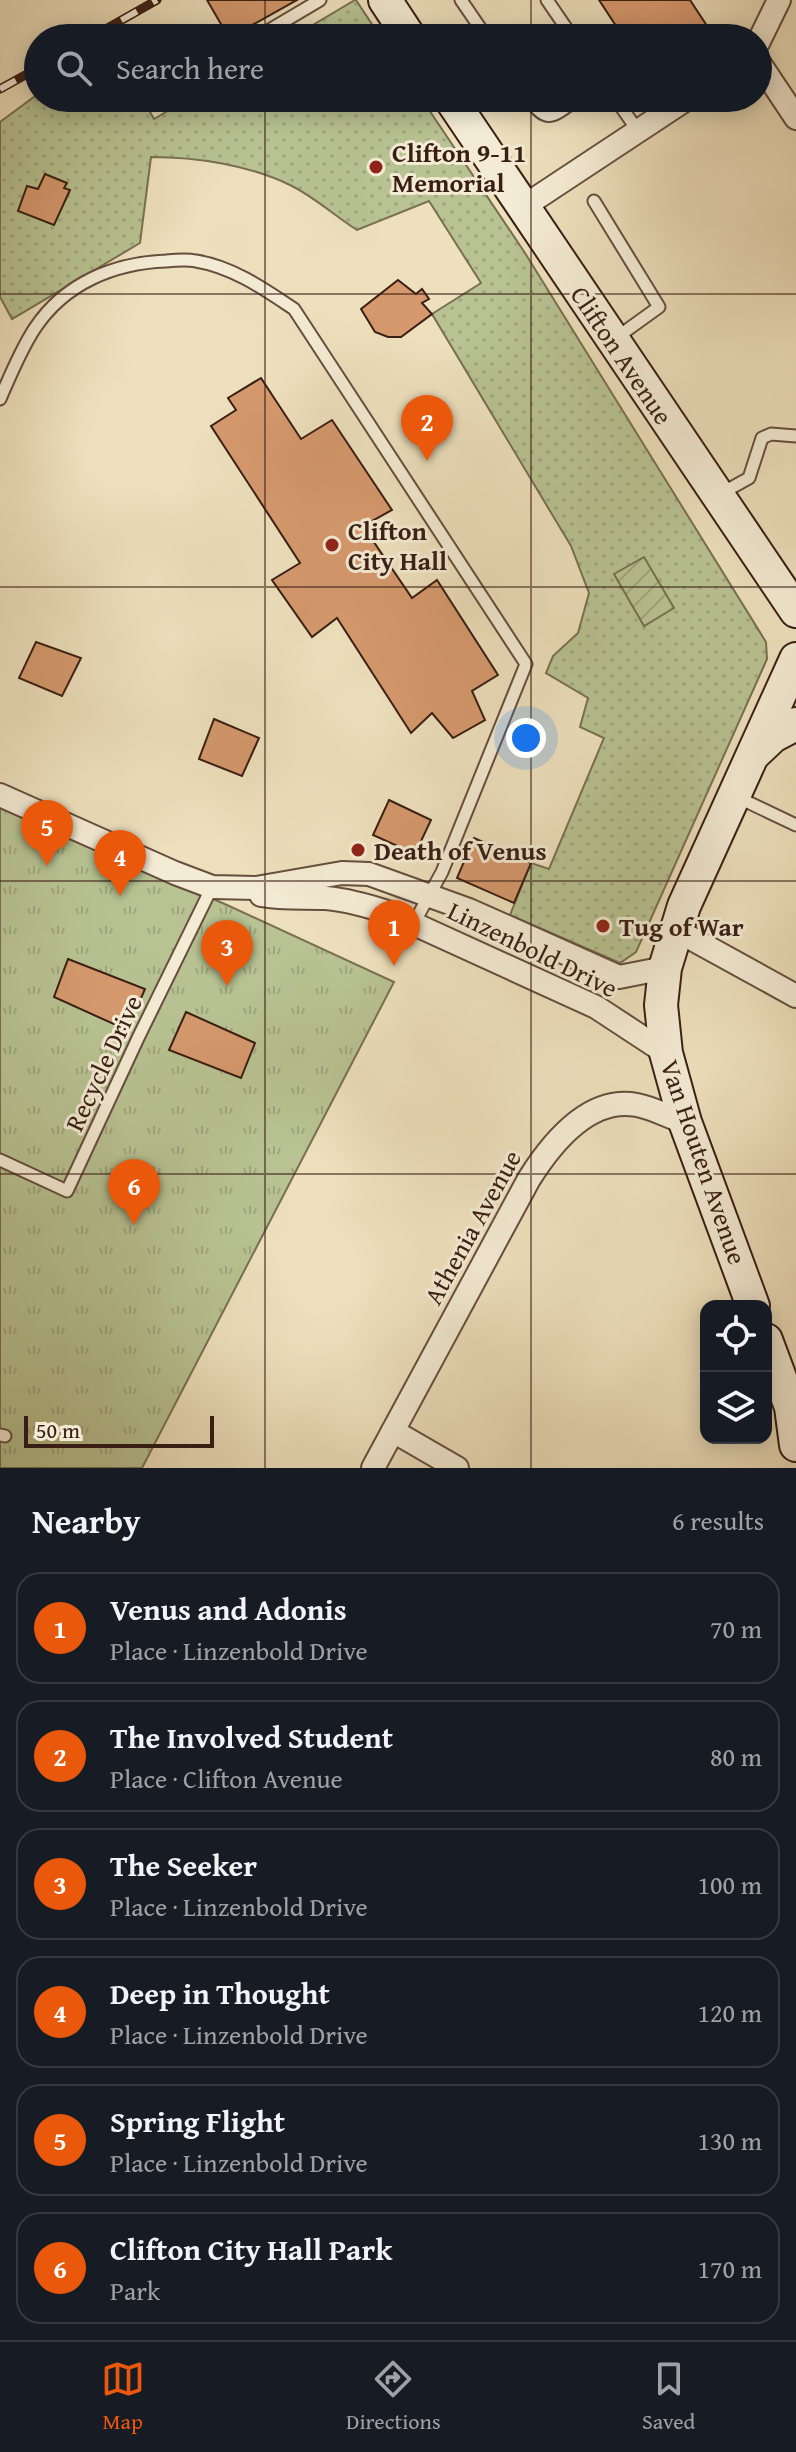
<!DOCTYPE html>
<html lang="en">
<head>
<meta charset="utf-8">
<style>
  body { margin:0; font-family:"Gentium Book Plus",serif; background:#20242c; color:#f1f3f6 }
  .controls { position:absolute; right:24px; bottom:24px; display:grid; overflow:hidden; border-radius:16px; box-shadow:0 4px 20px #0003 }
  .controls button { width:72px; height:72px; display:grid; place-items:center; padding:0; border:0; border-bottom:2px solid #363941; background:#171b24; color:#f1f3f6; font:40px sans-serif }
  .scale { position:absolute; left:24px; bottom:20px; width:190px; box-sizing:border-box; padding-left:8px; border:4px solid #391e14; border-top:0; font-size:22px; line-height:28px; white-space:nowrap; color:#391e14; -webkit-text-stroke:6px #f4ebd4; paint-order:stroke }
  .you { position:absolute; left:526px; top:738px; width:28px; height:28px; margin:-20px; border:6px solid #fff; border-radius:50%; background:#1a73e8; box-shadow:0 0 0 12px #1a73e833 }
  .badge { display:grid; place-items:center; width:52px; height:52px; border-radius:50%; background:#ea580c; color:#fff; font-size:26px; font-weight:700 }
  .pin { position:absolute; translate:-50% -66px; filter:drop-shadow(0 2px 4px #0008) }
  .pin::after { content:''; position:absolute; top:42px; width:28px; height:24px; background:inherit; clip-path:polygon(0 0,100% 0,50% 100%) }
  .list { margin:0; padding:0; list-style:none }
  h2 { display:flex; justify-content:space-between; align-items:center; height:104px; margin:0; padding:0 32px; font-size:34px }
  h2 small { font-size:26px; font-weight:400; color:#9ea1a6 }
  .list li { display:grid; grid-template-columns:52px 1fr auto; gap:24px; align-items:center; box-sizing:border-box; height:112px; margin:0 16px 16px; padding:0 16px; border:2px solid #363941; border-radius:24px }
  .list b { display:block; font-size:30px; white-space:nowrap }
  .list p { margin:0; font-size:26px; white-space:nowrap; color:#9ea1a6 }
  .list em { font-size:26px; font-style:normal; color:#9ea1a6 }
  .icon { flex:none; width:44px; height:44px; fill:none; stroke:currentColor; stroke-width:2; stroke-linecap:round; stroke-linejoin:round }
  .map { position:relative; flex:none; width:796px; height:1468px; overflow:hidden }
  .search { position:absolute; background:#171b24; box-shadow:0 4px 20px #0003; left:24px; right:24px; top:24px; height:88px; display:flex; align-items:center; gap:20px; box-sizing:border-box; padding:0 28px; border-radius:44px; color:#9ea1a6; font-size:30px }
  .sheet { height:872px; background:#171b24 }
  nav { display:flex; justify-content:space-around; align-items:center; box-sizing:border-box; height:112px; border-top:2px solid #363941; background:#171b24; font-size:22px; color:#9ea1a6 }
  nav a { display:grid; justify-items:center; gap:4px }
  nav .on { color:#ea580c }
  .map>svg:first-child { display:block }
  .grass { fill:url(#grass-dots); stroke:#787053; stroke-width:2 }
  .park { fill:url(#park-tufts); stroke:#787053; stroke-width:2 }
  .garden { fill:url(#garden-furrows); stroke:#787053; stroke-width:2 }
  .building { fill:#d5996d; stroke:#391e14; stroke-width:2 }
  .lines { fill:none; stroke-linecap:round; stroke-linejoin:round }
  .lane-casing { stroke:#664e3e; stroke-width:15 }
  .street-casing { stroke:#664e3e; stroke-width:26 }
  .secondary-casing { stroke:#391e14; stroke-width:36 }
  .lane { stroke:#f4ebd4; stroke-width:11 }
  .street { stroke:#f4ebd4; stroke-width:22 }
  .secondary { stroke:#f4ebd4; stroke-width:32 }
  .rail-casing { stroke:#391e14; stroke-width:9 }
  .rail { stroke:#f4ebd4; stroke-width:6; stroke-dasharray:18; stroke-linecap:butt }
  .grid { fill:none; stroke:#391e14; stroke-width:2; stroke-opacity:0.55 }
  .poi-dot { fill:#8f2418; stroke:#f4ebd4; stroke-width:3 }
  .labels { text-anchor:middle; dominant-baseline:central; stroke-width:6; stroke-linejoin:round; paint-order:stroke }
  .poi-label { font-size:26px; font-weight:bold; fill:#391e14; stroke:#f4ebd4; text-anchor:start }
  .street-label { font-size:26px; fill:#391e14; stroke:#f4ebd4 }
</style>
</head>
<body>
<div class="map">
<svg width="796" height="1468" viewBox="0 0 796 1468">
  <defs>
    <pattern id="grass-dots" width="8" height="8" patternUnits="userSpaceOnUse" patternTransform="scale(2)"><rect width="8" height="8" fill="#b8c292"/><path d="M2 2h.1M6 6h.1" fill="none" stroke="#9fa67d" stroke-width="1.8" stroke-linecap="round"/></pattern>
    <pattern id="park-tufts" width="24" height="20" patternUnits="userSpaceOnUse" patternTransform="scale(2)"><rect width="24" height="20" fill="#b8c292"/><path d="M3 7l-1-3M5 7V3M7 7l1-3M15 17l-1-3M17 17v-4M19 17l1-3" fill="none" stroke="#9fa67d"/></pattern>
    <pattern id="garden-furrows" width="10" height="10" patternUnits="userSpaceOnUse" patternTransform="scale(2)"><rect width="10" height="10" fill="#b8c292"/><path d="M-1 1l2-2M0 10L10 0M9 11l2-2" fill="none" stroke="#9fa67d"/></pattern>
  </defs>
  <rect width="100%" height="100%" fill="#eee0bd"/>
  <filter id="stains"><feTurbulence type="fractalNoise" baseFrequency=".0025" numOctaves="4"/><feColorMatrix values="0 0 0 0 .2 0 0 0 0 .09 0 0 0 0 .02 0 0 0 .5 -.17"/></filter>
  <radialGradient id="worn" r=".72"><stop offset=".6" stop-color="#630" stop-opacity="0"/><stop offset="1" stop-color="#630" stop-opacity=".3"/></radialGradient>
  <g class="grass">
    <path d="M 356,0 L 381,38 L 291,38 L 355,0 Z"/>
    <path d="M 38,94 L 38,98 L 142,98 L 154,119 L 190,98 L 421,98 L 525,253 L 766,642 L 767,659 L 636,952 L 620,963 L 510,915 L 531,863 L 549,869 L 604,738 L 580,727 L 588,698 L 546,673 L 553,656 L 578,633 L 589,593 L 571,546 L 432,314 L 481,283 L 429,201 L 357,230 C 335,216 313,196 290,185 C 249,165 196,157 151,157 L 140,243 L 12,319 L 0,297 L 0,122 Z"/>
  </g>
  <path class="park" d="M 0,807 L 227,905 L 394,982 L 142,1468 L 0,1468 Z"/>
  <path class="garden" d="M 644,557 L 674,608 L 644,626 L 614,574 Z"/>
  <g class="building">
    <path d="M 207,0 L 297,0 L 229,38 Z"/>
    <path d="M 599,0 L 690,0 L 715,38 L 624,38 Z"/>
    <path d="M 45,174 L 67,183 L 64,188 L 70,190 L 54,225 L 18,211 L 27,186 L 38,189 Z"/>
    <path d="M 398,280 L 416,294 L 422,289 L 429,299 L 422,303 L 432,314 L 401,337 L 388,337 L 375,332 L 361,309 Z"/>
    <path d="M 261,378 L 301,439 L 332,420 L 392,510 L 363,526 L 412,598 L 437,580 L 498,675 L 472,691 L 485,720 L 453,738 L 432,713 L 411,733 L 337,618 L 312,637 L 272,580 L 300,563 L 211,426 L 236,410 L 228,398 Z"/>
    <path d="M 36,642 L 81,658 L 62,696 L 19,678 Z"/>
    <path d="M 214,719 L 259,738 L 242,776 L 199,759 Z"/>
    <path d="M 389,800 L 431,820 L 415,854 L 373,835 Z"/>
    <path d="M 474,838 L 531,863 L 514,903 L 457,878 Z"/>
    <path d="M 68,959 L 145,989 L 127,1030 L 54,997 Z"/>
    <path d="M 186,1012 L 255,1043 L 241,1078 L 169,1050 Z"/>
  </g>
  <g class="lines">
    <defs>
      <g id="lane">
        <path d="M 461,0 L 487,38"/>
        <path d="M 547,0 L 573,38"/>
        <path d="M 199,38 L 204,35 L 210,38"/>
        <path d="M 256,38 L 320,0"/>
        <path d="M 528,98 C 548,127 554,115 579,98"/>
        <path d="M 615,98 L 638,131"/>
        <path d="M 594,201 L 659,307 L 616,338"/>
        <path d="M 0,399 C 10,376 21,349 35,328 C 65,283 114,263 166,261 C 176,260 187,259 196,261 C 233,267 264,289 294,309 L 526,664 L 442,872 L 414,923"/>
        <path d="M 722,493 L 749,478 L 762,438 L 771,434 L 796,436"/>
        <path d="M 735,796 L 796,825"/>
        <path d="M 0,1160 L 67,1191 L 139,1036 L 212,887"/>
        <path d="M 0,1435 L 5,1436"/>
      </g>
      <g id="street">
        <path d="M 758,43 L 779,0"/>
        <path d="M 758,61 L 796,118"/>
        <path d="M 523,207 L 688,98"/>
        <path d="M 0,795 L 175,873 L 212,887 L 256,888 L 342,873 L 369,874 L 469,910 L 619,977 L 665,968"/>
        <path d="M 261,895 C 283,899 304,897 326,898 C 348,900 369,906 390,913 L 596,1007 L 666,1053"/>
        <path d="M 676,930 L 796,996"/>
        <path d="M 393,1431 L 457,1468"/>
        <path d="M 373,1468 L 529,1179 C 551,1144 589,1096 637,1105 C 653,1108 669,1117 685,1122"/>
      </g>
      <g id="secondary">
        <path d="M 385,0 L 410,38"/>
        <path d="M 450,98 L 796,611"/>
        <path d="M 756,752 L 773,736 L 796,724"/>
        <path d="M 753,1306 L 685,1122 L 666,1053 L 661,1005 L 665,968 L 684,906 L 796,659"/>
        <path d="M 766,1340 L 791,1407 L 796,1445"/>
      </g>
    </defs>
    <use href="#lane" class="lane-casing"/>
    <use href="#street" class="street-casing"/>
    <use href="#secondary" class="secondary-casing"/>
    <use href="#lane" class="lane"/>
    <use href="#street" class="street"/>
    <use href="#secondary" class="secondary"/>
    <defs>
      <g id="rail">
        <path d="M 90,38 L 157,0"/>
        <path d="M 0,89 L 38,68"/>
      </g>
    </defs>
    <use href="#rail" class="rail-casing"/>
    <use href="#rail" class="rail"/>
  </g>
  <path class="grid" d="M 265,0 L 265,38M 531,0 L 531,38M 265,98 L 265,1468M 531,98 L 531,1468M 0,294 L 796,294M 0,587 L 796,587M 0,881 L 796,881M 0,1174 L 796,1174"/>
  <g class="poi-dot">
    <circle cx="376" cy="167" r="8"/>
    <circle cx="332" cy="545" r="8"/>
    <circle cx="358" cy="850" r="8"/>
    <circle cx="603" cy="926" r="8"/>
  </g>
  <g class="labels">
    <g class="poi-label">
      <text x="392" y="152">Clifton 9-11<tspan x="392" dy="30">Memorial</tspan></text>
      <text x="348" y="530">Clifton<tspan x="348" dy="30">City Hall</tspan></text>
      <text x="374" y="850">Death of Venus</text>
      <text x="619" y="926">Tug of War</text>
    </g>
    <g class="street-label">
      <text transform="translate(622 355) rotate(56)">Clifton Avenue</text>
      <text transform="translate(533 949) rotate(26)">Linzenbold Drive</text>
      <text transform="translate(103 1063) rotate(-65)">Recycle Drive</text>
      <text transform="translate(704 1162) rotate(71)">Van Houten Avenue</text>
      <text transform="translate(472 1227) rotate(-61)">Athenia Avenue</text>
    </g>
  </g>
  <rect width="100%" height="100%" filter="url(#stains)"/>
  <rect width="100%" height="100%" fill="url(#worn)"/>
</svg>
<div class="controls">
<button><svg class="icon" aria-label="locate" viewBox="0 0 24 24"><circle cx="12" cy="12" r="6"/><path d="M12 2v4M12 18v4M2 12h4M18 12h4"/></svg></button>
<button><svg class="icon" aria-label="layers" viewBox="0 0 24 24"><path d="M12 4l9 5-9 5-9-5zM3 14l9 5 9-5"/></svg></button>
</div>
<div class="scale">50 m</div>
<div class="you"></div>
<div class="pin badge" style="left:394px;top:966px">1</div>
<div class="pin badge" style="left:427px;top:461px">2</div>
<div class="pin badge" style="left:227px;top:986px">3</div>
<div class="pin badge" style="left:120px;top:896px">4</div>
<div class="pin badge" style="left:47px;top:866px">5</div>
<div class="pin badge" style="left:134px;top:1225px">6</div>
<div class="search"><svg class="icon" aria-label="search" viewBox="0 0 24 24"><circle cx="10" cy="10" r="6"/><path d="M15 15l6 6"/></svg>Search here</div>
</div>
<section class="sheet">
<h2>Nearby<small>6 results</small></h2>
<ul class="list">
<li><span class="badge">1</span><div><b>Venus and Adonis</b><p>Place · Linzenbold Drive</p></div><em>70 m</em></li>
<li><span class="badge">2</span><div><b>The Involved Student</b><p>Place · Clifton Avenue</p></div><em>80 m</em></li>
<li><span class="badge">3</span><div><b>The Seeker</b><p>Place · Linzenbold Drive</p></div><em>100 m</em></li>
<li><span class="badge">4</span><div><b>Deep in Thought</b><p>Place · Linzenbold Drive</p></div><em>120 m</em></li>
<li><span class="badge">5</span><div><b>Spring Flight</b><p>Place · Linzenbold Drive</p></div><em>130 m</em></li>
<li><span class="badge">6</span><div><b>Clifton City Hall Park</b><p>Park</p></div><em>170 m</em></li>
</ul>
</section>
<nav>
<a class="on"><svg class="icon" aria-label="map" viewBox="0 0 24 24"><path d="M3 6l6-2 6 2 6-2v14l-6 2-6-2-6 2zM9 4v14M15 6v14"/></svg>Map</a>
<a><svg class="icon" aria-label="directions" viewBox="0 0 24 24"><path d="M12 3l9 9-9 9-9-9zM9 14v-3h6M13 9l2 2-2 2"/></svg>Directions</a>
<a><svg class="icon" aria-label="saved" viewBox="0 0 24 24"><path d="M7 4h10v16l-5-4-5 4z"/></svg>Saved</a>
</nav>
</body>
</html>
